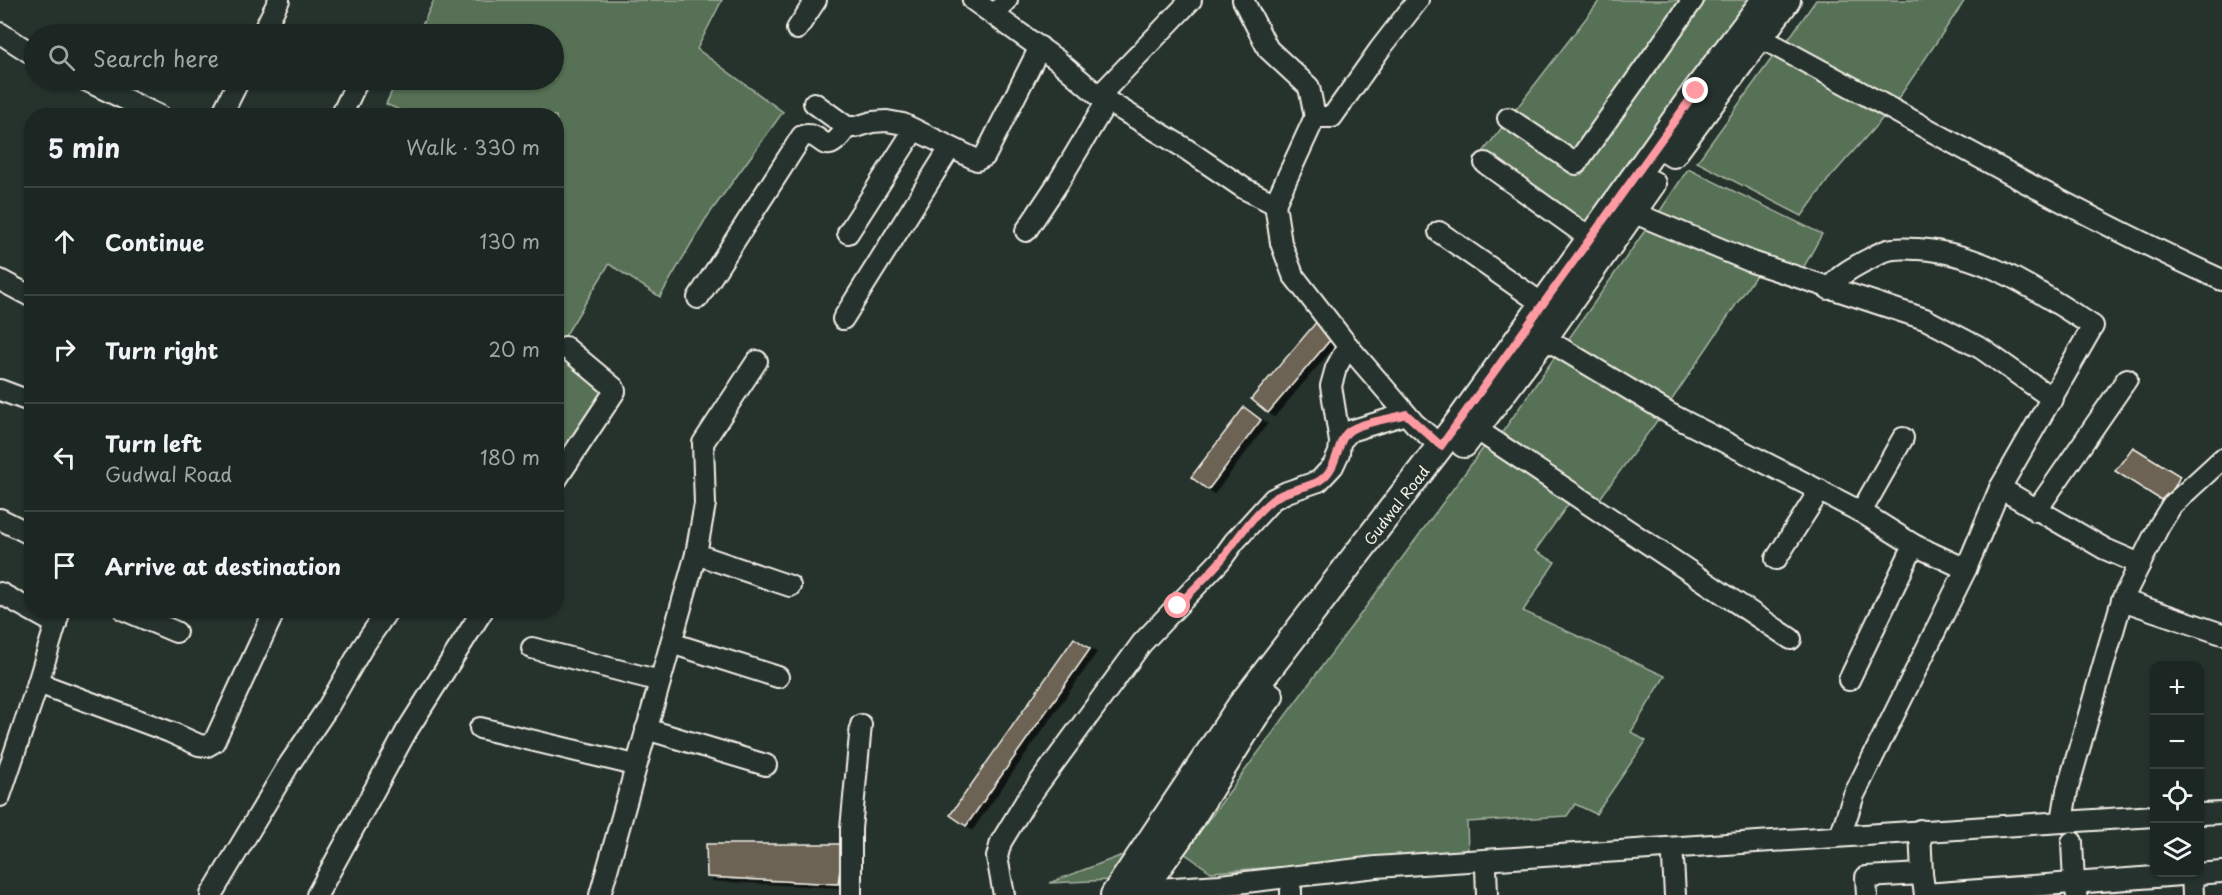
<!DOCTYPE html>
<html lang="en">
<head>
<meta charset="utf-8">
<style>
  body { margin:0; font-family:"Playpen Sans",sans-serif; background:#252e2a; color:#f1f3f6 }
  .controls { position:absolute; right:18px; bottom:18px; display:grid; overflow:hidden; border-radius:12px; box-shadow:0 2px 4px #0004 }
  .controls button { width:54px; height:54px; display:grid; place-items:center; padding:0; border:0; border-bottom:2px solid #3a4340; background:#1c2622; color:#f1f3f6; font:30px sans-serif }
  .stop { position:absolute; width:18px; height:18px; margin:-14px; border:4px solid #ff9aa2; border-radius:50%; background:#fff }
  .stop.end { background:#ff9aa2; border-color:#fff; box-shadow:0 2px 6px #0008 }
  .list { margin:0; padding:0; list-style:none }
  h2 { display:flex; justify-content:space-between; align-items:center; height:78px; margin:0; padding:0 24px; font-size:26px }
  h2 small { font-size:20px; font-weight:400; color:#a0a5a5 }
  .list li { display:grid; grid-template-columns:39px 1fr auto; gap:18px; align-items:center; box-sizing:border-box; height:108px; padding:0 24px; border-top:2px solid #3a4340 }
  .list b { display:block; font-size:22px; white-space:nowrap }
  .list p { margin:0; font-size:20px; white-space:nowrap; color:#a0a5a5 }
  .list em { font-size:20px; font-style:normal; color:#a0a5a5 }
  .icon { flex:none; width:33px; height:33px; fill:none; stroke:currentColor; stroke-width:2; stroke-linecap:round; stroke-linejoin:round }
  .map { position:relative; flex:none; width:2222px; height:895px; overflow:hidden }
  .search { position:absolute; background:#1c2622; box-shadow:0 2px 4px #0004; left:24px; top:24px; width:540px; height:66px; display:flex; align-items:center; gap:15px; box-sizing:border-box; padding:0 21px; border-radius:33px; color:#a0a5a5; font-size:22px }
  .panel { position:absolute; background:#1c2622; box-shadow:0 2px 4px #0004; left:24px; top:108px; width:540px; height:510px; border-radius:24px }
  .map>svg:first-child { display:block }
  .green { fill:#577157; stroke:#a6b1a0; stroke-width:1.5 }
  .building { fill:#6c6354; stroke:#f4f1e8; stroke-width:1.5; filter:url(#shadow) }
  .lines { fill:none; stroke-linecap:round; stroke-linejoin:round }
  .minor-casing { stroke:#f4f1e8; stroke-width:24 }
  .major-casing { stroke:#f4f1e8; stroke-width:30 }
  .minor { stroke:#26332d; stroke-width:20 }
  .major { stroke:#26332d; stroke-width:26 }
  .route { stroke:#ff9aa2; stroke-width:8 }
  .labels { text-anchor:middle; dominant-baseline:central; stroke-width:4.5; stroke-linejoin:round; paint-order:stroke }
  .street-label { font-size:15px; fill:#f4f1e8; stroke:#26332d }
</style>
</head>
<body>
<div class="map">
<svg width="2222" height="895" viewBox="0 0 2222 895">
  <defs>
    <filter id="shadow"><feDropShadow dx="6" dy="3.5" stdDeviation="0" flood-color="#0009"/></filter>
  </defs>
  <rect width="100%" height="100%" fill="#26332d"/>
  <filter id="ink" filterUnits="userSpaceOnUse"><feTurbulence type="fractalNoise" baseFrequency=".0167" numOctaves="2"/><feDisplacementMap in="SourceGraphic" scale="12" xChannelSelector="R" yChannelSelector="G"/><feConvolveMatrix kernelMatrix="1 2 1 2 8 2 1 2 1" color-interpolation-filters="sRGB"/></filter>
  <g filter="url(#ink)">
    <g class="green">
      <path d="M 434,0 L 722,0 L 697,49 L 783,112 L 705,220 L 660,297 L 609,264 L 559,346 L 606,391 L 557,471 L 556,116 L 410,115 L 386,104 L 397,80 L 554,80 L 554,34 L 418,34 Z"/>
      <path d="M 1600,0 L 1756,0 L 1588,228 L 1580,226 L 1483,152 Z"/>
      <path d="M 1816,0 L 1965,0 L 1894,105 L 1785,44 Z"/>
      <path d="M 1777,51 L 1890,110 L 1828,180 L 1802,216 L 1697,162 Z"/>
      <path d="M 1688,169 L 1822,234 L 1801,272 L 1656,217 Z"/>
      <path d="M 1649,225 L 1758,272 L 1667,407 L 1565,344 Z"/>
      <path d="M 1559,351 L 1659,418 L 1596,504 L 1501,434 Z"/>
      <path d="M 1484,447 L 1572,499 L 1535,551 L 1555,562 L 1523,611 L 1665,676 L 1631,732 L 1646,741 L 1596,814 L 1575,804 L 1567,816 L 1467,822 L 1468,853 L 1211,872 L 1184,853 Z"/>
      <path d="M 1128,853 L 1111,880 L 1049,883 Z"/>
    </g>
    <g class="building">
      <path d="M 1319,319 L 1336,333 L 1268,413 L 1251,399 Z"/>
      <path d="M 1244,407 L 1261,420 L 1208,490 L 1191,477 Z"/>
      <path d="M 2133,447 L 2180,476 L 2174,488 L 2161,500 L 2115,471 Z"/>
      <path d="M 1074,638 L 1090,649 L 966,826 L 950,815 Z"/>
      <path d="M 706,844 L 843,844 L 838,884 L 707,877 Z"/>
    </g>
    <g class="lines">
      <defs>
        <g id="minor">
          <path d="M 973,0 L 1057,60 L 1099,96 L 1183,147 L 1245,189 L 1275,204 L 1281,243 L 1293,275 L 1348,346 L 1415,424 L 1441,446"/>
          <path d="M 1243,0 L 1268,49 L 1309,87 L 1315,117"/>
          <path d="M 995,15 L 1007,0"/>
          <path d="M 797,29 L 816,0"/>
          <path d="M 0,33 L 34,55"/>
          <path d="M 262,34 L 279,0"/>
          <path d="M 1759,37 C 1913,119 2063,208 2222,280"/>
          <path d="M 85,80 L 160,116"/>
          <path d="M 1099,96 L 1191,0"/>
          <path d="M 814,103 L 847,127 L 856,127 L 872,122 L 887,121 L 903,124 L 977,160 L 985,156 L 1040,47"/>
          <path d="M 221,116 L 239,80"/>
          <path d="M 341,116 L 358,80"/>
          <path d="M 1508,118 L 1576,164 L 1693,0"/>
          <path d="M 1485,163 L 1591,239"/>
          <path d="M 1275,204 L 1315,117 L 1332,117 L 1380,49 L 1418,0"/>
          <path d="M 1632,212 L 1752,262 L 1925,319 L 1982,349 L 2053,399"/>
          <path d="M 1026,231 L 1058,183 L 1107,101"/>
          <path d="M 1439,232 L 1544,305"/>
          <path d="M 848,233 L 914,130"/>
          <path d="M 0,280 L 32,297"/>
          <path d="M 1829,289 C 1839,275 1850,269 1865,261 C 1872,258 1878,253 1885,251 C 1895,247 1908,249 1918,249 C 1984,253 2038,291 2093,326 L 2000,488 L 1966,569 L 1854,795 L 1840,836"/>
          <path d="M 698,298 L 802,136 C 824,129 822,164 847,127"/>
          <path d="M 843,319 L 950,148"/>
          <path d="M 1544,338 L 1672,415 L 1861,512 L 1903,438"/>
          <path d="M 0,390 L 32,402"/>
          <path d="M 1464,421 L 1791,639"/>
          <path d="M 1340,442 L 1350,431 L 1406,414"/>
          <path d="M 556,480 L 615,391 L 614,388 L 565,347"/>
          <path d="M 2000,488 L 2105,549 L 2140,564"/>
          <path d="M 2036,511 L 2127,379"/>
          <path d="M 1861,512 L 1914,545 L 1966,569"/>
          <path d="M 0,519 L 32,535"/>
          <path d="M 696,554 L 790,586"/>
          <path d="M 1776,559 L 1820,490"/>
          <path d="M 0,593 L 56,624"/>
          <path d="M 2122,600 L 2222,634"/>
          <path d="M 124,610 L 176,632"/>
          <path d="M 671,643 L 778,677"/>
          <path d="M 532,648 L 660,681"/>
          <path d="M 1849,680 L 1914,545"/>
          <path d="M 38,683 L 170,732 L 199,745 L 207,746 L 214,742 L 275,610"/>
          <path d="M 480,728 L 635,765"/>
          <path d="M 646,729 L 766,765"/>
          <path d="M 0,796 L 38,683 L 60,610"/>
          <path d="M 2200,814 L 2222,813"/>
          <path d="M 2062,821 L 2067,791 L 2122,600 L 2159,526 L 2172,505 L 2222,459"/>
          <path d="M 1920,830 L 1922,874"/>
          <path d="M 2072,842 L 2074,883 L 2077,895"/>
          <path d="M 1673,860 L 1675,895"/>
          <path d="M 1486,867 L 1487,895"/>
          <path d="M 2192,874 L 2193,895"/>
          <path d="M 1143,890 L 1220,885 L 1376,867 L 2154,816"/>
          <path d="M 1291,890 L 1291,895"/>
          <path d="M 1925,894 L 2222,872"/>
          <path d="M 211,895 L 288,766 L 328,707 L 362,648 L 388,610"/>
          <path d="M 317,895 L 406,732 L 483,610"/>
          <path d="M 600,895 L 696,554 L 705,504 L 703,443 L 757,361"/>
          <path d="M 851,895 L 851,829 L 861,725"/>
          <path d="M 1004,895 L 997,857 L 1001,842 L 1026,801 L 1142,643 L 1221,560 L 1234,542 L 1273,499 L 1287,492 L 1319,481 L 1333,466 L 1339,453 L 1340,442 L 1331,386 L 1336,368 L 1348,346"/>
          <path d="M 1867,895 L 1866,877 L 1922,874 L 1925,895"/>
        </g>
        <g id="major">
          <path d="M 1673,154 L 1787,0"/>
          <path d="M 1464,444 L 1544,338 L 1652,184"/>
          <path d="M 1114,895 L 1241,705 L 1461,419 L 1696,91 L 1765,0"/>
          <path d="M 1138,895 L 1179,838 L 1255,716 L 1270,696"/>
        </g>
      </defs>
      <use href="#minor" class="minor-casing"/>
      <use href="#major" class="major-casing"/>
      <use href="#minor" class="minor"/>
      <use href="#major" class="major"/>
    </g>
  </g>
  <g class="lines" filter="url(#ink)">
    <path class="route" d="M 1178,606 C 1192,590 1208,576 1222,559 C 1237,539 1252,516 1272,500 C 1286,489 1305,489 1319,481 C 1340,468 1335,442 1349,431 C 1361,422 1391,419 1406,414 L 1441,446 L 1696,91"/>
  </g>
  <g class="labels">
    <g class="street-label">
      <text transform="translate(1396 505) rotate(-52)">Gudwal Road</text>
    </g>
  </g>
</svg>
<div class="controls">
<button>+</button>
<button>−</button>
<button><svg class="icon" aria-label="locate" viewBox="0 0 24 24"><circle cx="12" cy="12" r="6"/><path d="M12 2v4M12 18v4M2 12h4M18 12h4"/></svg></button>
<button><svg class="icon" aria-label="layers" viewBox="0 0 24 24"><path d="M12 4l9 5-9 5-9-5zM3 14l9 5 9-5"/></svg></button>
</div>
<div class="stop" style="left:1178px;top:606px"></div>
<div class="stop end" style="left:1696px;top:91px"></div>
<div class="search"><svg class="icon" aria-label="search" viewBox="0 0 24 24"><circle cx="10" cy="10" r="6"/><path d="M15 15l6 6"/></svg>Search here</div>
<section class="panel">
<h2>5 min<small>Walk · 330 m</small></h2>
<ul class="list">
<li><svg class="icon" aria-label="ahead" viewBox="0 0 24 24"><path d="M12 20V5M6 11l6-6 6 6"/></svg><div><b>Continue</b></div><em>130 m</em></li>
<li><svg class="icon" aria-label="right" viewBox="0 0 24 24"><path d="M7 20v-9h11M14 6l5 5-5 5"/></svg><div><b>Turn right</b></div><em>20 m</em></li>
<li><svg class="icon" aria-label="left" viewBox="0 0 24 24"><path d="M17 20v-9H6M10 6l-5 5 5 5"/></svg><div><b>Turn left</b><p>Gudwal Road</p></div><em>180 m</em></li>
<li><svg class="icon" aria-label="arrive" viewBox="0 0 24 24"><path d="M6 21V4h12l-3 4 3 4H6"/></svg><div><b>Arrive at destination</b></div></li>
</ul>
</section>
</div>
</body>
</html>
